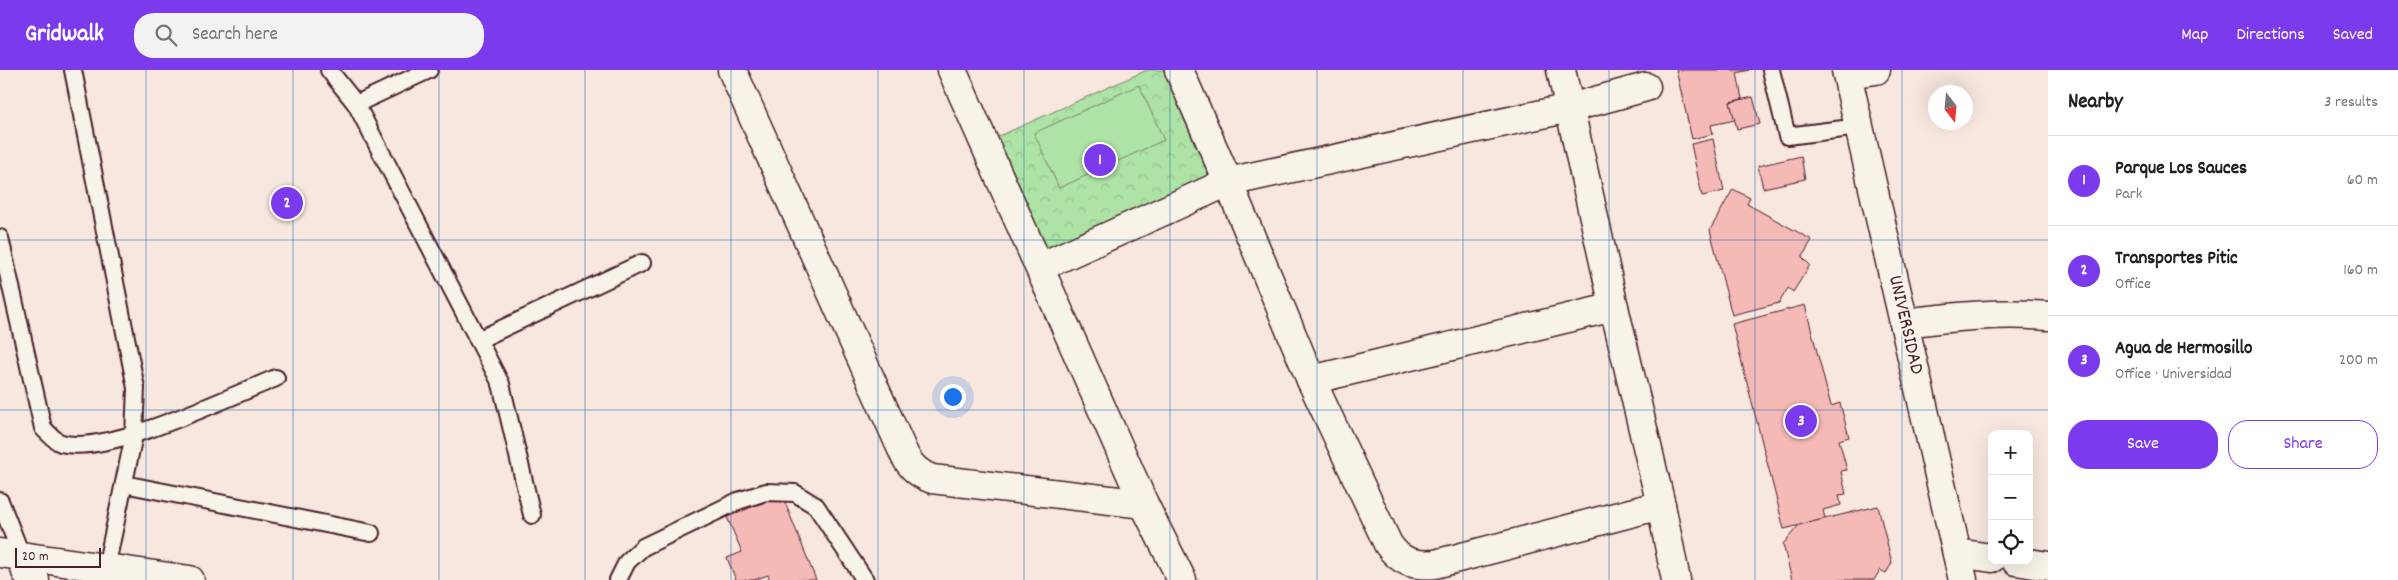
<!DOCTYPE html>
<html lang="en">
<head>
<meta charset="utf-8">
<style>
  body { margin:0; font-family:Dekko,sans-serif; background:#f2f2f2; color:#202124 }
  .controls { position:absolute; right:15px; bottom:15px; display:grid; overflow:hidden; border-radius:10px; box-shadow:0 5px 20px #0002 }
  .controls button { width:45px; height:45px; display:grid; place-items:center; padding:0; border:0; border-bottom:1px solid #e0e0e0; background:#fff; color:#202124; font:25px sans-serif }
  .compass { position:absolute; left:1928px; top:15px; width:45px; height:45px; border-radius:50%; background:#fff; box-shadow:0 5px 20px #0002; rotate:164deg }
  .scale { position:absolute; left:15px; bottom:12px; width:86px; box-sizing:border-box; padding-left:5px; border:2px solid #4a1f2b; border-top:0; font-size:14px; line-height:18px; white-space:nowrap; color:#4a1f2b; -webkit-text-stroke:4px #f7f3e8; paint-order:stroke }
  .you { position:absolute; left:952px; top:326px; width:18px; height:18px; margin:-12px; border:4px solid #fff; border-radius:50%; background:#1a73e8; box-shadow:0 0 0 8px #1a73e833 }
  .badge { display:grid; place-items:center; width:32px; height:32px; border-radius:50%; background:#7c3aed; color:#fff; font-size:16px; font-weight:700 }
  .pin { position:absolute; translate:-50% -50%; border:2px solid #fff; box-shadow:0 1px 5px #0006 }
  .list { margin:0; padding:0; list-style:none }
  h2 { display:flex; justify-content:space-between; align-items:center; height:65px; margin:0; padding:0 20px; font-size:21px }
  h2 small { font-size:16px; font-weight:400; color:#757577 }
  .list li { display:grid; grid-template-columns:32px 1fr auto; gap:15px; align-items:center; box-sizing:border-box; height:90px; padding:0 20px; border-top:1px solid #e0e0e0 }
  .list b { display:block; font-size:19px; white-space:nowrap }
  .list p { margin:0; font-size:16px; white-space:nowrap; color:#757577 }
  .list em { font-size:16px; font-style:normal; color:#757577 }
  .actions { display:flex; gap:10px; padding:15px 20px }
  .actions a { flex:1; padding:11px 0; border:1px solid #7c3aed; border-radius:20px; text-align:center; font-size:18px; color:#7c3aed }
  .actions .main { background:#7c3aed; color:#fff }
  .icon { flex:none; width:28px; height:28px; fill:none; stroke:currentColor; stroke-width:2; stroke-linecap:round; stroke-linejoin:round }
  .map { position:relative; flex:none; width:2048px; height:510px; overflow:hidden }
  header { display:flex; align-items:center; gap:30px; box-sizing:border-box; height:70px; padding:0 25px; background:#7c3aed; color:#fff }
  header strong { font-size:24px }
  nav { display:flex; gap:28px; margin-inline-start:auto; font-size:18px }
  .search { width:350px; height:45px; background:#f2f2f2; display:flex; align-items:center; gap:12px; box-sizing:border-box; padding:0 18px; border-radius:20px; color:#757577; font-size:19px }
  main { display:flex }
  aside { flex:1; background:#fff }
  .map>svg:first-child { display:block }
  .forest { fill:url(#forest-crowns); stroke:#7c8168 }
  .pitch { fill:#ade3a5; stroke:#7c8168 }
  .building { fill:#f5b9b6; stroke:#4a1f2b }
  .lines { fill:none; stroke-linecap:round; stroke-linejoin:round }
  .lane-casing { stroke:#4a1f2b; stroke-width:20 }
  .street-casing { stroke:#4a1f2b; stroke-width:31 }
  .secondary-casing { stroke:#4a1f2b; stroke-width:31 }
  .lane { stroke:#f7f3e8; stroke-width:16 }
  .street { stroke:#f7f3e8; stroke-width:28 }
  .secondary { stroke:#f7f3e8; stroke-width:28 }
  .grid { fill:none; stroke:#1f6fb2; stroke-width:1; stroke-opacity:0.55 }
  .labels { text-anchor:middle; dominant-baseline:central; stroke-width:4; stroke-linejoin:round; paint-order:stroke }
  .street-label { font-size:20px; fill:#4a1f2b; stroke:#f7f3e8 }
</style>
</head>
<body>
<header>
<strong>Gridwalk</strong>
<div class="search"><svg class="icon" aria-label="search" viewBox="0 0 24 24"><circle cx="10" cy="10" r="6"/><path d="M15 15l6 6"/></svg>Search here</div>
<nav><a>Map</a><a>Directions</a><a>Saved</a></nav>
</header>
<main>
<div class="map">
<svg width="2048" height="510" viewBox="0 0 2048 510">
  <defs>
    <pattern id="forest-crowns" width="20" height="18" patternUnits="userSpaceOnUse" patternTransform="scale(1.25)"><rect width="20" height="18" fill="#ade3a5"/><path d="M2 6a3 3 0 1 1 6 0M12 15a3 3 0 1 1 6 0" fill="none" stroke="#96c28e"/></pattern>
  </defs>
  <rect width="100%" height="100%" fill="#f7e7de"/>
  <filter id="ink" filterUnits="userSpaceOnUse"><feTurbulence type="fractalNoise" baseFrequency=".02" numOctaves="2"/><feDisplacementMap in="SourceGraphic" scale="10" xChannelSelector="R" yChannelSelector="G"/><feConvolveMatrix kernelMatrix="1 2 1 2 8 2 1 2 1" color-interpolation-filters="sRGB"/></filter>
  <g filter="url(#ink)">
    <path class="forest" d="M 1147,0 L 1164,0 L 1213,108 L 1038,184 L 988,71 Z"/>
    <path class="pitch" d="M 1139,15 L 1164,70 L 1059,118 L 1034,63 Z"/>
    <g class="building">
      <path d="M 1676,0 L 1749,0 L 1737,3 L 1742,29 L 1730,32 L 1735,50 L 1711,55 L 1713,64 L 1692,69 Z"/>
      <path d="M 1753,27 L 1760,54 L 1737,59 L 1730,32 Z"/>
      <path d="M 1713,69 L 1724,121 L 1702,126 L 1691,74 Z"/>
      <path d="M 1801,86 L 1805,109 L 1763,118 L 1758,96 Z"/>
      <path d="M 1733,119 L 1750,128 L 1747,134 L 1812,170 L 1802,187 L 1810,195 L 1793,222 L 1788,218 L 1779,233 L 1732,245 L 1710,160 Z"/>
      <path d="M 1805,235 L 1831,336 L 1840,333 L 1849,367 L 1839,370 L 1847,400 L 1841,401 L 1846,424 L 1839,425 L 1841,435 L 1823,440 L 1825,449 L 1784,459 L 1732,254 Z"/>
      <path d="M 782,425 L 816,510 L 770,510 L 768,505 L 754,510 L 736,510 L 727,488 L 742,482 L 727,447 Z"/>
      <path d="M 1878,436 L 1892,493 L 1886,503 L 1880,500 L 1874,510 L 1792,510 L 1783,474 L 1799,455 Z"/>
    </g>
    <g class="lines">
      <defs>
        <g id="lane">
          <path d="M 73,0 L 136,318 L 134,365 L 106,498"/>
          <path d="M 329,0 L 356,34 L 501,314 L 532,445"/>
          <path d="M 1771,0 L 1787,66 L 1859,57"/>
          <path d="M 356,34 L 429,0"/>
          <path d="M 0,168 L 43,358 C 48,363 55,371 61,373 C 108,386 228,327 276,308"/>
          <path d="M 478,270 L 642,193"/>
          <path d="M 124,414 L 371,463"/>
          <path d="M 0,431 L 22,487"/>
          <path d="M 618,510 L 627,492 L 643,477 L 738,431 L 766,422 L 795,423 L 816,436 L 865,510"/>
        </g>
        <g id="street">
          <path d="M 732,0 L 905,386 C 912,398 919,404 932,409 L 1144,434"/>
          <path d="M 952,0 L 1144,434 L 1182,510"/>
          <path d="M 1179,0 L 1228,112 L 1311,310 L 1388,474 C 1400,492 1414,496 1435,494 L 1661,435"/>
          <path d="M 1561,0 L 1614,237 L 1661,435 L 1676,510"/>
          <path d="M 1846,0 L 1963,510"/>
          <path d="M 1847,4 L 1876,0"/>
          <path d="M 1040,197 L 1228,112 L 1570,38 L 1646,17"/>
          <path d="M 1904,253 C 1953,247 1999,242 2048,246"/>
          <path d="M 1311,310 L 1614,237"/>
          <path d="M 1957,483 L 1992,488"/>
          <path d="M 22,487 L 26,502 L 35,510"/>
          <path d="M 2016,491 L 2048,496"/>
        </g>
        <path id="secondary" d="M 0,483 L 190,510"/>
      </defs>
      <use href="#lane" class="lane-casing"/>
      <use href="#street" class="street-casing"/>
      <use href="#secondary" class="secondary-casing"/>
      <use href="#lane" class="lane"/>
      <use href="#street" class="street"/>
      <use href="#secondary" class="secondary"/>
    </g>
  </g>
  <path class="grid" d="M 146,0 L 146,510M 293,0 L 293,510M 439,0 L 439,510M 585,0 L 585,510M 731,0 L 731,510M 878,0 L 878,510M 1024,0 L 1024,510M 1170,0 L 1170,510M 1317,0 L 1317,510M 1463,0 L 1463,510M 1609,0 L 1609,510M 1755,0 L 1755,510M 1902,0 L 1902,510M 0,170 L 2048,170M 0,340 L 2048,340"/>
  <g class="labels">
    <g class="street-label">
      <text transform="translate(1905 255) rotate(77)">UNIVERSIDAD</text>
    </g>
  </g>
</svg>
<div class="controls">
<button>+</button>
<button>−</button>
<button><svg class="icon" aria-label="locate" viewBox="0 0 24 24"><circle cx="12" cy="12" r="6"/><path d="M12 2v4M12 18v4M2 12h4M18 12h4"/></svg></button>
</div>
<svg class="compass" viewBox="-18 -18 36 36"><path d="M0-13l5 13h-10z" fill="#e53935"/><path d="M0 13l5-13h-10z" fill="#757577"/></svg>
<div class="scale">20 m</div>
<div class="you"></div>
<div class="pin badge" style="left:1100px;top:90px">1</div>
<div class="pin badge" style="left:287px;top:133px">2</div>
<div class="pin badge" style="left:1801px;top:351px">3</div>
</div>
<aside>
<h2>Nearby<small>3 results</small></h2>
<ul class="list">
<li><span class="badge">1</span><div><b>Parque Los Sauces</b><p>Park</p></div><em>60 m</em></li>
<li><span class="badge">2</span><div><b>Transportes Pitic</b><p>Office</p></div><em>160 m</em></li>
<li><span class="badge">3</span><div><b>Agua de Hermosillo</b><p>Office · Universidad</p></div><em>200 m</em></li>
</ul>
<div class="actions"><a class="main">Save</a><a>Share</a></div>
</aside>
</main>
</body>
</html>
